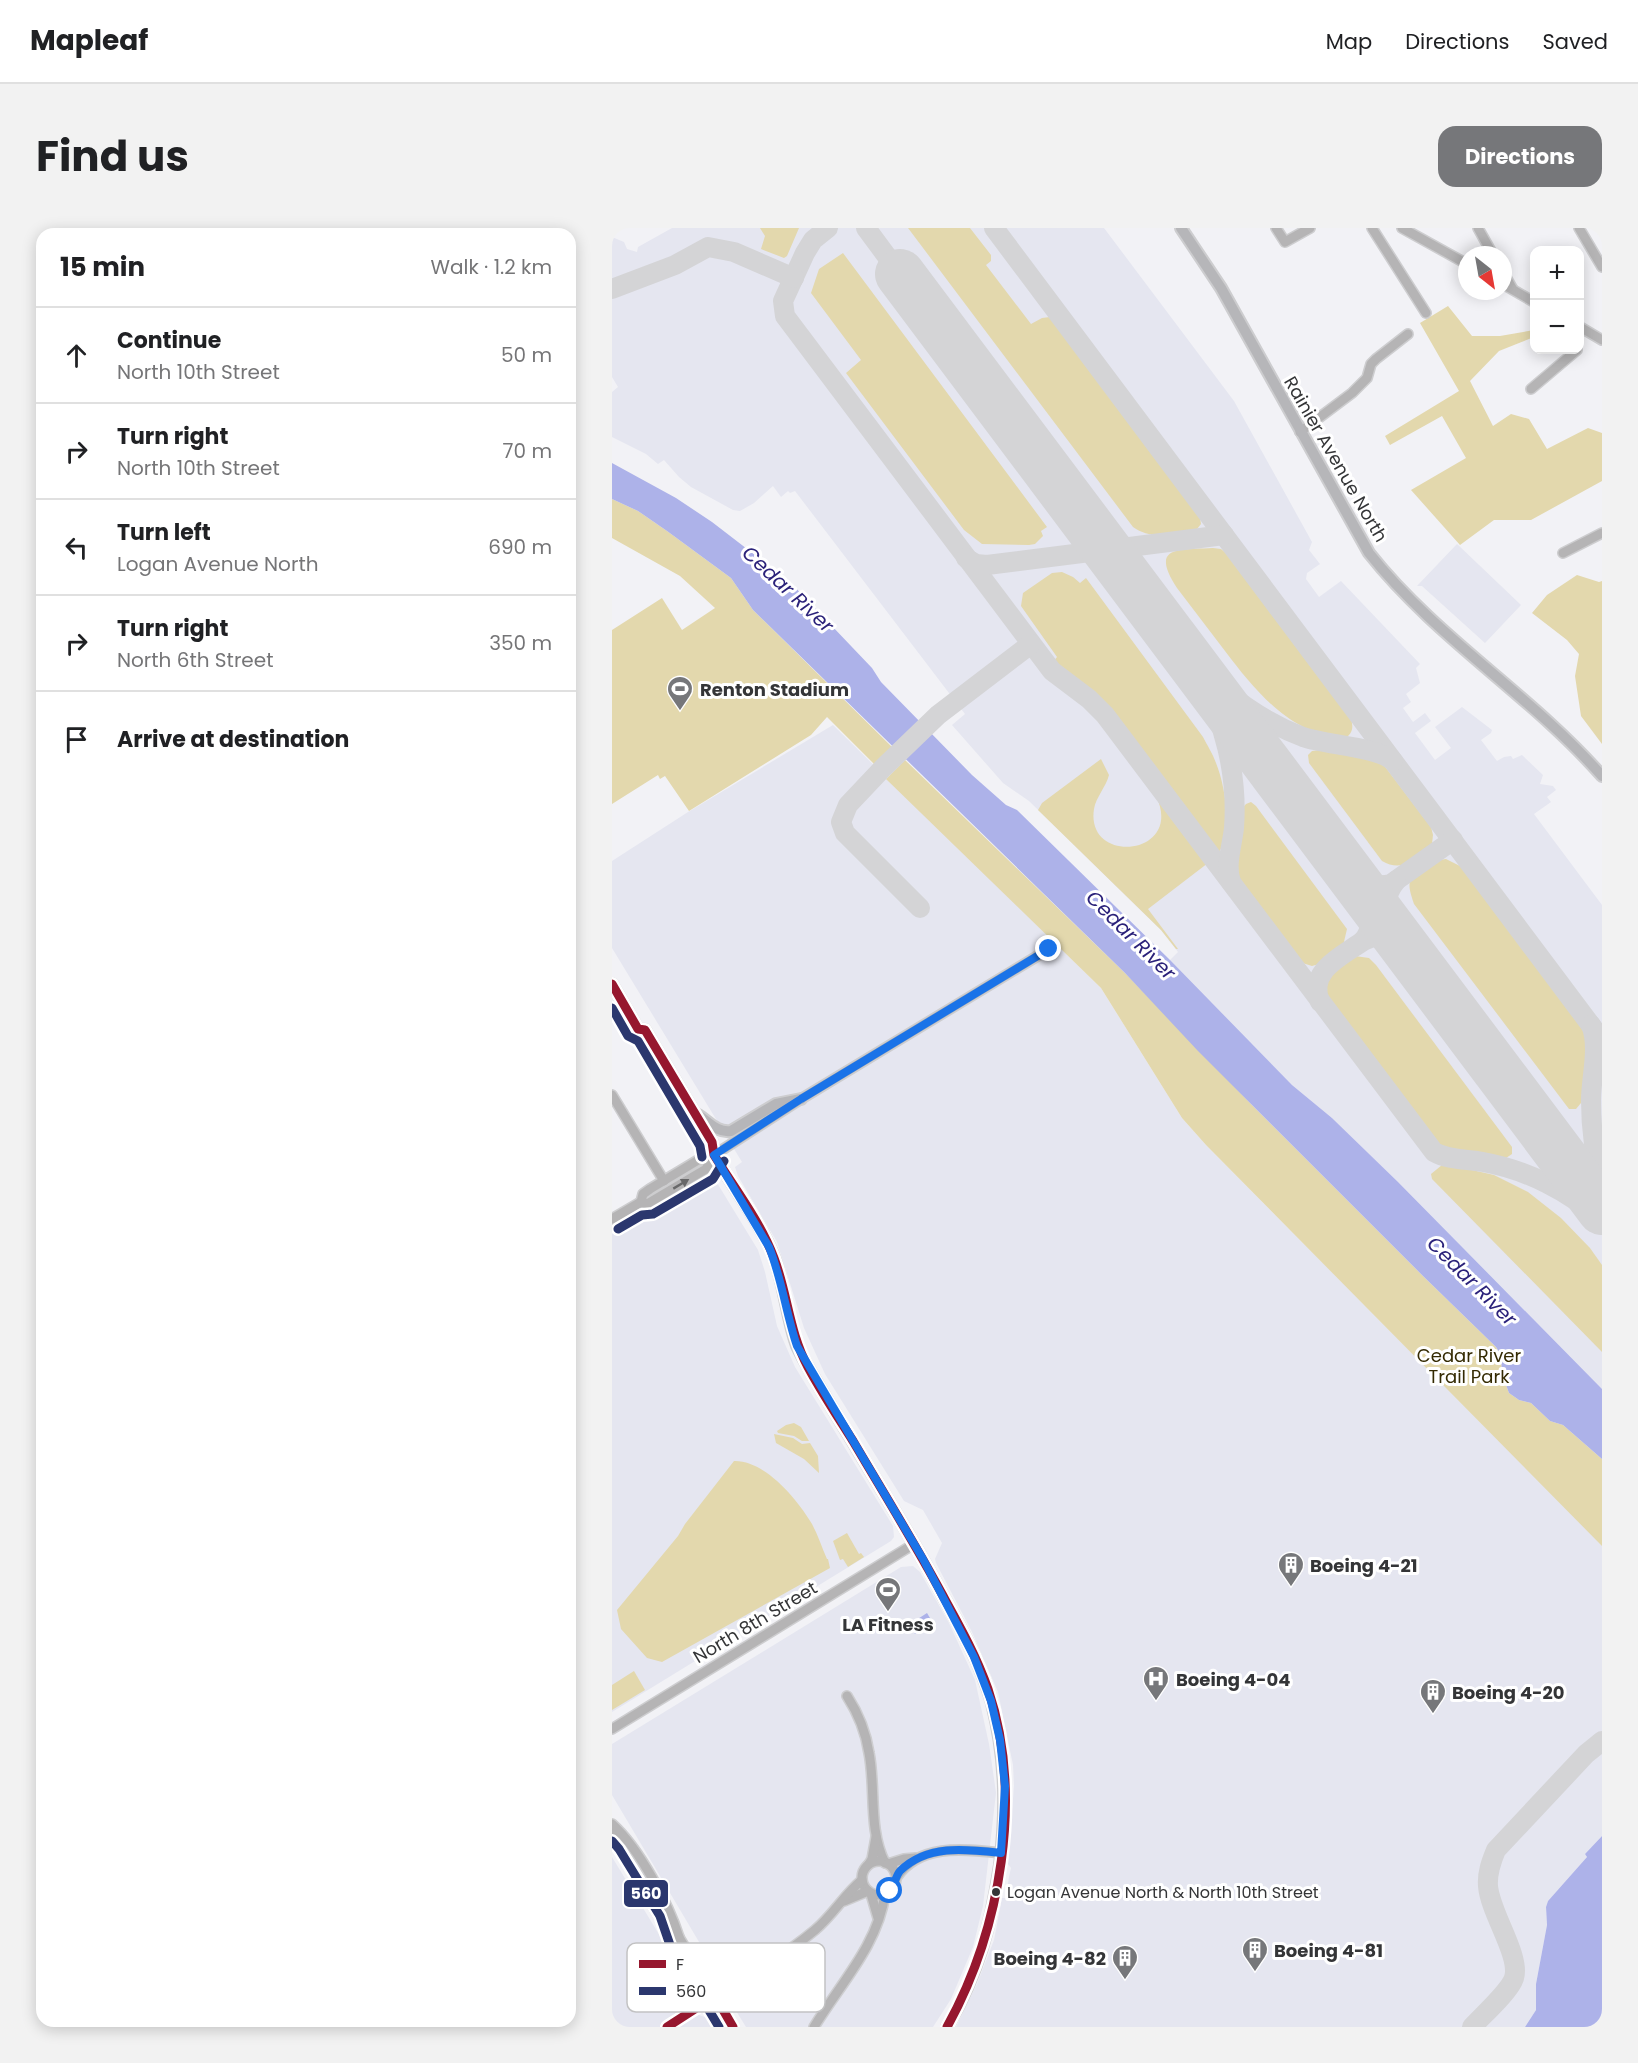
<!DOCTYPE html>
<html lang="en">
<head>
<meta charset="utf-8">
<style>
  body { margin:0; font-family:Poppins,sans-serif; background:#f2f2f2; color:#202124 }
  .controls { position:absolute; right:18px; top:18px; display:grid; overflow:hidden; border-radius:12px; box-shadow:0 3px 15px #0003 }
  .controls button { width:54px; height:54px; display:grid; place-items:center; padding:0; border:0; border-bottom:2px solid #e0e0e0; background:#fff; color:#202124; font:30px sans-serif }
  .compass { position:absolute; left:846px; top:18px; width:54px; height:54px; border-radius:50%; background:#fff; box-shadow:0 3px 15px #0003; rotate:149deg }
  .stop { position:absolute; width:18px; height:18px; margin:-14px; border:4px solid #1a73e8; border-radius:50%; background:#fff }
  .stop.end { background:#1a73e8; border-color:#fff; box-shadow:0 2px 6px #0008 }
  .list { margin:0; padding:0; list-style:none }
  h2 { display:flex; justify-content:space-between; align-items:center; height:78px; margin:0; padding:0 24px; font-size:26px }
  h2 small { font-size:20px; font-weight:400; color:#757577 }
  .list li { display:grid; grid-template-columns:39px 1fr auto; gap:18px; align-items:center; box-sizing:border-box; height:96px; padding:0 24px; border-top:2px solid #e0e0e0 }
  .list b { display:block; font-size:22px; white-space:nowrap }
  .list p { margin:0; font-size:20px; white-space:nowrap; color:#757577 }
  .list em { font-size:20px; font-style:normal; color:#757577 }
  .icon { flex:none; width:33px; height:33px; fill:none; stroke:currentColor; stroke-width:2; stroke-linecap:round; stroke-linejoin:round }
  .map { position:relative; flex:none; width:990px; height:1799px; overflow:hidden; border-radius:18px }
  header { display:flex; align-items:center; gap:36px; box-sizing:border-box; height:84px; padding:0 30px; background:#fff; border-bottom:2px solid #e0e0e0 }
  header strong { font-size:28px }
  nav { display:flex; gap:33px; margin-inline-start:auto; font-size:21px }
  .intro { display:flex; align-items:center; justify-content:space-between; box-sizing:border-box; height:144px; padding:0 36px }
  h1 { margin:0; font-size:42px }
  .button { padding:15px 27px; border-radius:18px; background:#76777a; color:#fff; font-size:21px; font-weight:700 }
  main { display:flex; gap:36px; padding:0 36px }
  aside { flex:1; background:#fff; border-radius:18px; box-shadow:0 3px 15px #0003 }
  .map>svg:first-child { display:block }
  .built { fill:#e5e6f0 }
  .green { fill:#e3d8ad }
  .water { fill:#adb2e9 }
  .pier { fill:#f2f2f6 }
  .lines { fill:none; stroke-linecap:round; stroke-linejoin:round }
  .taxiway { stroke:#d4d4d6; stroke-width:20 }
  .runway { stroke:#d4d4d6; stroke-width:50 }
  .minor-casing { stroke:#cdcdcf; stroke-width:12 }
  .major-casing { stroke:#cdcdcf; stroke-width:14 }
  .minor { stroke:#b5b4b5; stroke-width:9 }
  .major { stroke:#b6b6b9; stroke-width:10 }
  .bus-1-casing { stroke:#fff; stroke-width:14 }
  .bus-2-casing { stroke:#fff; stroke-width:14 }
  .bus-1 { stroke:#96172e; stroke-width:9 }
  .bus-2 { stroke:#2b376e; stroke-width:9 }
  .oneway { fill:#686869 }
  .route { stroke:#1a73e8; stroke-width:8 }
  .bus-dot { fill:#343537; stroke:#fff; stroke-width:2 }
  .labels { text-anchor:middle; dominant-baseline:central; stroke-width:6; stroke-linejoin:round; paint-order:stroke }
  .bus-label { font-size:16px; fill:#343537; stroke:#fff; text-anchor:start }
  .street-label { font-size:18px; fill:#343537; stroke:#fff }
  .poi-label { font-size:18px; font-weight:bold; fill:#343537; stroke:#fff; text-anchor:start }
  .park-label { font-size:18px; fill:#342a02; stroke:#fff }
  .water-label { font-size:20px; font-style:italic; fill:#2b227a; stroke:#fff }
  .key { fill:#fff; stroke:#c2c2c3; stroke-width:1.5 }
  .key-label { font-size:16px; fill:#343537 }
  .line-badge { stroke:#fff; stroke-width:2 }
  .badge-label { font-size:16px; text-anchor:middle; font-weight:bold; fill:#fff }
</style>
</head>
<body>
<header>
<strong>Mapleaf</strong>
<nav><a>Map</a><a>Directions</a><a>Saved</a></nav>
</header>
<div class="intro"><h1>Find us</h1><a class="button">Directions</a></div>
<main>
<aside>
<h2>15 min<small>Walk · 1.2 km</small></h2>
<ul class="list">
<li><svg class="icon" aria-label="ahead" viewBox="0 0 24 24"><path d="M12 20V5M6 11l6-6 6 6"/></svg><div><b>Continue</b><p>North 10th Street</p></div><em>50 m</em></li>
<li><svg class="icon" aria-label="right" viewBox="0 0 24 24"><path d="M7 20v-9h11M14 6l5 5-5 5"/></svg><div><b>Turn right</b><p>North 10th Street</p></div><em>70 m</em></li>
<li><svg class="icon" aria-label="left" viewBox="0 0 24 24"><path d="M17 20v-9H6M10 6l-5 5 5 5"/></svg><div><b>Turn left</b><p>Logan Avenue North</p></div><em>690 m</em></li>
<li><svg class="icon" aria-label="right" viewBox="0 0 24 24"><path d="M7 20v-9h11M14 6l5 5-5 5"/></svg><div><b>Turn right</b><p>North 6th Street</p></div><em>350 m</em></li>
<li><svg class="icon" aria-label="arrive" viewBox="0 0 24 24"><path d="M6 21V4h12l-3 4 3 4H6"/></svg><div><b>Arrive at destination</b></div></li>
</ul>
</aside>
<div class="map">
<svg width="990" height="1799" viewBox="0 0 990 1799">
  <rect width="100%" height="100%" fill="#f2f2f6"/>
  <g class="built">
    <path d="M 60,0 L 492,0 L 622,173 L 700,314 L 697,322 L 708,336 L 695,345 L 694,351 L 707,369 L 729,353 L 808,436 L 804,440 L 808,455 L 794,466 L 799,474 L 791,480 L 801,494 L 813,485 L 819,493 L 803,505 L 823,532 L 839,520 L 823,499 L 850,479 L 880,502 L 879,505 L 869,512 L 885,533 L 892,529 L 899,528 L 901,531 L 910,527 L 931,547 L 928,556 L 941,558 L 944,562 L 935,569 L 939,574 L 922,586 L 990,677 L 990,1161 L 786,954 L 720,890 L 680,857 L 560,736 L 558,732 L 566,724 L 549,702 L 417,573 L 391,555 L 340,497 L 353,486 L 183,263 L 178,265 L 176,263 L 169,269 L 161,258 L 142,275 L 128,283 L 121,282 L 79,259 L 67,249 L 52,232 L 46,236 L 34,226 L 0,209 L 0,164 L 6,159 L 0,149 L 0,9 L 12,14 L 15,21 L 25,24 L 26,19 Z"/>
    <path d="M 845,316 L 909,377 L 873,415 L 810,358 L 805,358 Z"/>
    <path d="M 221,497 L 489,760 L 570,890 L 594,917 L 990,1317 L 990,1608 L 973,1626 L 975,1629 L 936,1673 L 934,1679 L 935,1697 L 924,1756 L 924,1782 L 913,1799 L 344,1799 L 365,1756 L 382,1712 L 390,1670 L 394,1670 L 397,1649 L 399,1640 L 396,1636 L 402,1558 L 401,1537 L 386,1464 L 360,1404 L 324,1335 L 323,1331 L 330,1315 L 311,1282 L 292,1273 L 213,1146 L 192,1100 L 165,1014 L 126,948 L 123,939 L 130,934 L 0,720 L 0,633 L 76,584 Z"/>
    <path d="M 99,945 L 146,1022 L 153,1044 L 165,1098 L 183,1139 L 281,1298 L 282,1309 L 279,1313 L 0,1484 L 0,1006 Z"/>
    <path d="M 301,1338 L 308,1344 L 337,1395 L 363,1452 L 377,1516 L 384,1565 L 371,1678 L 361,1719 L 339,1771 L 321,1799 L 134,1799 L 121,1778 L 125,1763 L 116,1748 L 106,1746 L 0,1567 L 0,1516 L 289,1339 Z"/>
    <path d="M 0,1629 L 79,1759 L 78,1770 L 87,1787 L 96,1790 L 102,1799 L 0,1799 Z"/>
  </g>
  <g class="green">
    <path d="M 148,0 L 187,0 L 175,28 L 172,30 L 149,21 L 153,8 Z"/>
    <path d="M 296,0 L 358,0 L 379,27 L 379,33 L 374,37 L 419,96 L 430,90 L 438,89 L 588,290 L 589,296 L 585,301 C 563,305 540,313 521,299 Z"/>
    <path d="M 231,25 L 435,299 L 429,303 L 431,308 L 423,316 L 417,317 L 370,316 L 352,302 L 234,145 L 249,132 L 199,65 L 207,41 Z"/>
    <path d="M 836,78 L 860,108 L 888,108 L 922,102 L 922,109 L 887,123 L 858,153 L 881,198 L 899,186 L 917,191 L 935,221 L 976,200 L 990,205 L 990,253 L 919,292 L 882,292 L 848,317 L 799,262 L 854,230 L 830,188 L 778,217 L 773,208 L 847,163 L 808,95 Z"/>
    <path d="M 0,271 L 26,283 L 55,303 L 119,350 L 141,382 L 281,520 L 263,537 L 215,489 L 199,507 L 77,583 L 53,548 L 48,551 L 46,547 L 0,576 L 0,402 L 50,370 L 70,402 L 103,380 L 68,348 L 0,310 Z"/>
    <path d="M 601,320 L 609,321 L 615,326 L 739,491 C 742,501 740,506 731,512 C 677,504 644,464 613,423 C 597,402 581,381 565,360 C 537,317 567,322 601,320 Z"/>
    <path d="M 450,344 L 461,349 L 468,355 L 474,350 L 591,509 C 595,517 601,526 604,535 C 613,557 621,603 607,624 L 599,620 L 503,489 C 483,469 460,454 441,434 L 445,429 L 409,378 L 411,365 L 440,345 Z"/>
    <path d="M 965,347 L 987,354 L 990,353 L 990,516 L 969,488 L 963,448 L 967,426 L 955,412 L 920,385 L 935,367 Z"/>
    <path d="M 708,522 L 759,532 L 771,536 L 819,599 L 821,607 L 820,616 C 806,631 790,645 770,633 L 697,535 L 696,527 L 700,523 Z"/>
    <path d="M 489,531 L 497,547 C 494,559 484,569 482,581 C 473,638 573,628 544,568 L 546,567 L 596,635 L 536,681 L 566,721 L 564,721 L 549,702 L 426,582 L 430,575 Z"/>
    <path d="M 293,532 L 513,745 L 640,877 L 812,1049 L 884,1119 L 889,1127 L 890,1146 L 897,1165 L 907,1172 L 919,1175 L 938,1193 L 951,1197 L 990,1231 L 990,1318 L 594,917 L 570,890 L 489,760 L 274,551 Z"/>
    <path d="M 639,574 L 644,578 L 735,701 L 731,718 L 707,736 L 700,738 L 684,733 L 625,654 L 622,642 L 629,582 L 634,576 Z"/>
    <path d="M 834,631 L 852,640 L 976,808 L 969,875 L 964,881 L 957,881 L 802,676 C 800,669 795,658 799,651 C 804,644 825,632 834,631 Z"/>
    <path d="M 743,728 L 757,730 L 764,737 L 900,919 L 900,926 L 894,930 L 825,919 L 817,913 L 708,763 C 712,746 728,736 743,728 Z"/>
    <path d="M 830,937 L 838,937 L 882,947 L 916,964 L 949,990 L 978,1020 L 990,1037 L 990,1124 L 820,951 L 819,946 Z"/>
    <path d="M 182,1195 L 189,1199 L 197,1213 L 190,1213 L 182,1208 L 166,1205 L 165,1203 L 174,1197 Z"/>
    <path d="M 162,1206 L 181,1210 L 190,1216 L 198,1215 L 206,1228 L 207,1245 L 192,1231 L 164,1215 Z"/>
    <path d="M 122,1233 C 153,1232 186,1272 200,1296 C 206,1307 210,1320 215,1331 L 216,1331 L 218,1340 L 50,1434 L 35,1430 L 9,1401 L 5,1382 L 66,1308 L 73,1296 Z"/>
    <path d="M 235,1305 L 247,1326 L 249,1325 L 252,1329 L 236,1339 L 231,1331 L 228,1332 L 221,1313 Z"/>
    <path d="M 22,1443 L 33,1462 L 0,1482 L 0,1457 Z"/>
  </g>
  <g class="water">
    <path d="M 0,235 L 64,270 L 100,294 L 178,354 L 260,440 L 269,454 L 360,547 L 394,577 L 405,582 L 558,732 L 680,857 L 720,890 L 786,954 L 990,1161 L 990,1231 L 951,1197 L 938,1193 L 919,1175 L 907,1172 L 897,1165 L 890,1146 L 889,1127 L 884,1119 L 812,1049 L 586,823 L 513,745 L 141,382 L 119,350 L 55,303 L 26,283 L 0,271 Z"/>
    <path d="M 315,1385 L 321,1395 L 303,1406 L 298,1396 Z"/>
    <path d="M 990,1608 L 990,1799 L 913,1799 L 924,1782 L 924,1756 L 935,1697 L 934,1679 L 936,1673 L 975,1629 L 973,1626 Z"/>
  </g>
  <path class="pier" d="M 310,491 L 321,503 L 291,534 L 279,522 Z"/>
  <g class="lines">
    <g class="taxiway">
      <path d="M 216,0 L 201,12 L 193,25 L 171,73 L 173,88 L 440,443 L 477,471 L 493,487 L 822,924 C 836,932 855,931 871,934 C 915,942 957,963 990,993"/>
      <path d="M 254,0 L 288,46"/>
      <path d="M 382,0 L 990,812"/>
      <path d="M 0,61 L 63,37 L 96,19 L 122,24 L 182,50"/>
      <path d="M 354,330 L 364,336 L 375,337 L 612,307"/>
      <path d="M 577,430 C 610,464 646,492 691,509 C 714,517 766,519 781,533"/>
      <path d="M 586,445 C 612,492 626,546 622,600 C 620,618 613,637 619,654"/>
      <path d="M 736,642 C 749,654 760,660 779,656 L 841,612"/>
      <path d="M 308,680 L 233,605 L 229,594 L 236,577 L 271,540 L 326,487 L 419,416"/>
      <path d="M 780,702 C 773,683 771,669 784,653"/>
      <path d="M 751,713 C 762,699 762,684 755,668"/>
      <path d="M 708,774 C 695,743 730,728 751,713 C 767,705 779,709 793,719"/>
      <path d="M 979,797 C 988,819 979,849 979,872 C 979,899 982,926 990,952"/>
      <path d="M 860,1799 C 870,1788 898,1763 902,1750 C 909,1728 878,1685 876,1658 C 875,1645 879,1634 884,1622 L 974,1526 L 990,1513"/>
    </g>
    <path class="runway" d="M 288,46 L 990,982"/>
    <defs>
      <g id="minor">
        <path d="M 664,0 L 673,14 L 698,0"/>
        <path d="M 760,0 L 814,85"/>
        <path d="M 790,0 L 855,36"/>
        <path d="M 866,0 L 881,27"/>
        <path d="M 967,0 L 990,39"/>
        <path d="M 891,44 L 900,60"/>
        <path d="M 891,56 L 922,74"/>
        <path d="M 968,99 L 990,112"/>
        <path d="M 919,161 L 965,122"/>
        <path d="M 688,204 L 740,165 L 755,150 L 759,136 L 764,131 L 796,106"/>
        <path d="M 951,325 L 990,305"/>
        <path d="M 0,867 L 52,953"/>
        <path d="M 29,974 L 31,966 L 38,961 L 88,931 L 102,927 L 189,871 L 437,721"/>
        <path d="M 0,991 L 29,974 L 35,976 L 94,941 L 102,927"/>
        <path d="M 235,1468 C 246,1485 254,1505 257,1525 C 264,1560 256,1601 273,1635"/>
        <path d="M 0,1501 L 302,1316"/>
        <path d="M 0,1596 C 27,1620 56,1675 67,1709"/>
        <path d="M 0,1606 L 7,1622 L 48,1690 L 68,1711 L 121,1799"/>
        <circle cx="267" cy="1650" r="17"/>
        <path d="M 257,1636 L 260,1631 L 264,1609"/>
        <path d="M 276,1636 L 292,1631 L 304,1630"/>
        <path d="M 284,1650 C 307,1615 352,1621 389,1625"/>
        <path d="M 259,1666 L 266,1690"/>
        <path d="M 232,1673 L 256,1663"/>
        <path d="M 55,1799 L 68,1789 C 113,1762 162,1736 203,1702 C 221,1687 232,1667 250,1652"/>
        <path d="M 202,1799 C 228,1756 266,1717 273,1666"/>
      </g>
      <g id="major">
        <path d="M 569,0 L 609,60 L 757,325 C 824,410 919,467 990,548"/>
        <path d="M 0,756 L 26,801 L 26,808 L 91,918 L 102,927"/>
        <path d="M 26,801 L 33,802 L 100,914 L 102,927 C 122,960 150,996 163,1032 C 173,1060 175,1090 185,1118 C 201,1151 221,1181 240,1212 C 271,1264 303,1315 331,1368 C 350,1402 370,1438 380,1475 C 394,1531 395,1580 388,1637 C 379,1697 366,1746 335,1799"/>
        <path d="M 86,887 C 97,894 105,905 119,903 L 164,876 L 189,871"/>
      </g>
    </defs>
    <use href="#minor" class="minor-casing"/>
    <use href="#major" class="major-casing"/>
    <use href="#minor" class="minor"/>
    <use href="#major" class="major"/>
    <defs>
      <g id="bus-1">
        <path d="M 0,756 L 26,801 L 33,802 L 100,914 L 102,927 C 123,961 148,993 162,1030 C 176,1067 177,1104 196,1139 C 210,1165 226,1189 241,1213 C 271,1264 302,1314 330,1366 C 347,1397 364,1427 376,1461 C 412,1568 389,1701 335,1799"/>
        <path d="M 55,1799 L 103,1768 L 121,1799"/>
      </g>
      <g id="bus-2">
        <path d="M 0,780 L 16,808 L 26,813 L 88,918 L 90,929"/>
        <path d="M 6,1001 L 30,987 L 41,986 L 101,951 L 112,933"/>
        <path d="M 0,1613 L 7,1621 L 48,1688 L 58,1717 L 107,1799"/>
      </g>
    </defs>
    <use href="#bus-1" class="bus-1-casing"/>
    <use href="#bus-2" class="bus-2-casing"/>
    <use href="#bus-1" class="bus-1"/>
    <use href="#bus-2" class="bus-2"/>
  </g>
  <defs><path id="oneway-solid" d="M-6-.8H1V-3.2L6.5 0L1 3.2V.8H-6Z" transform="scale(1.5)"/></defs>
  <use class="oneway" href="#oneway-solid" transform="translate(69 956) rotate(-31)"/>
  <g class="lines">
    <path class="route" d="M 278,1663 C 283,1657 283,1649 288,1643 C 315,1616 354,1621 389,1625 L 393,1558 L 388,1512 L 379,1473 L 362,1429 L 311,1331 L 185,1118 C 174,1086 170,1051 157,1019 L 102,927 L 189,871 L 437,721"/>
  </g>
  <defs>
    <symbol id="stadium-pin" viewBox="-11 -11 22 30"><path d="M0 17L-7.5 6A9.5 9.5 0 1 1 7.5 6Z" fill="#76777a" stroke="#fff"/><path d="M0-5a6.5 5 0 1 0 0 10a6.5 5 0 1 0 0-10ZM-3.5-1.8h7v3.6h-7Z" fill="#fff"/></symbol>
    <symbol id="building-pin" viewBox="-11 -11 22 30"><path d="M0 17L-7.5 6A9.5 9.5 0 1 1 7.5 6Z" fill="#76777a" stroke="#fff"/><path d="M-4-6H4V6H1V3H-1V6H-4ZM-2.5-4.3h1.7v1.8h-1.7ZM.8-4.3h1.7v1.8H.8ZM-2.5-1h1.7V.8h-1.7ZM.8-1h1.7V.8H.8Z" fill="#fff"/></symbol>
    <symbol id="hospital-pin" viewBox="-11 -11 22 30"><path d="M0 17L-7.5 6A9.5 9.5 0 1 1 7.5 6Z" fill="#76777a" stroke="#fff"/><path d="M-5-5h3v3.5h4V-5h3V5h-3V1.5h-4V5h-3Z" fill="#fff"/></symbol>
  </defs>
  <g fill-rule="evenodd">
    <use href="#stadium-pin" x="53" y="446" width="30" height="40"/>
    <use href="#building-pin" x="664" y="1322" width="30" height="40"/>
    <use href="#stadium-pin" x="261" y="1347" width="30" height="40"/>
    <use href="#hospital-pin" x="529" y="1436" width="30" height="40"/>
    <use href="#building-pin" x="806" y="1449" width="30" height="40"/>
    <use href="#building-pin" x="628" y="1707" width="30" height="40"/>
    <use href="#building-pin" x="498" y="1715" width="30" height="40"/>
  </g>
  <circle class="bus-dot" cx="384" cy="1664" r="5"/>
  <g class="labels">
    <g class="bus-label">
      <text x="395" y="1664">Logan Avenue North &amp; North 10th Street</text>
    </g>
    <g class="street-label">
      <text transform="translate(724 231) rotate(60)">Rainier Avenue North</text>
      <text transform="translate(143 1394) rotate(-31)">North 8th Street</text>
    </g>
    <g class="poi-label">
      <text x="88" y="461">Renton Stadium</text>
      <text x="698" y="1337">Boeing 4-21</text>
      <text x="276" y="1396" text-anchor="middle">LA Fitness</text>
      <text x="564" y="1451">Boeing 4-04</text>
      <text x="840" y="1464">Boeing 4-20</text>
      <text x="662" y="1722">Boeing 4-81</text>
      <text x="494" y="1730" text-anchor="end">Boeing 4-82</text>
    </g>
    <g class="park-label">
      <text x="857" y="1127">Cedar River<tspan x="857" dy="21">Trail Park</tspan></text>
    </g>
    <g class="water-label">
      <text transform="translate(176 361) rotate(43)">Cedar River</text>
      <text transform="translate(519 707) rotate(45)">Cedar River</text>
      <text transform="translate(860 1053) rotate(45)">Cedar River</text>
    </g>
  </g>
  <rect x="15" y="1715" width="198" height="69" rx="9" class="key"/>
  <rect x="27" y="1732" width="27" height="8" fill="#96172e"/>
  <rect x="27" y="1759" width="27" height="8" fill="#2b376e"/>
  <g class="key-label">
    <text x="64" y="1742">F</text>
    <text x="64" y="1769">560</text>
  </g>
  <rect class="line-badge" x="11" y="1651" width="46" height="29" rx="6" fill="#2b376e"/>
  <g class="badge-label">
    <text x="34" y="1671">560</text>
  </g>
</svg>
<div class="controls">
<button>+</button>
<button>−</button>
</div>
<svg class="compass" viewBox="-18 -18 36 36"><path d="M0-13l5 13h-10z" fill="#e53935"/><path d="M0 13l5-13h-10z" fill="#757577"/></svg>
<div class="stop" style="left:278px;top:1663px"></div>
<div class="stop end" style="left:437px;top:721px"></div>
</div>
</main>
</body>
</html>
